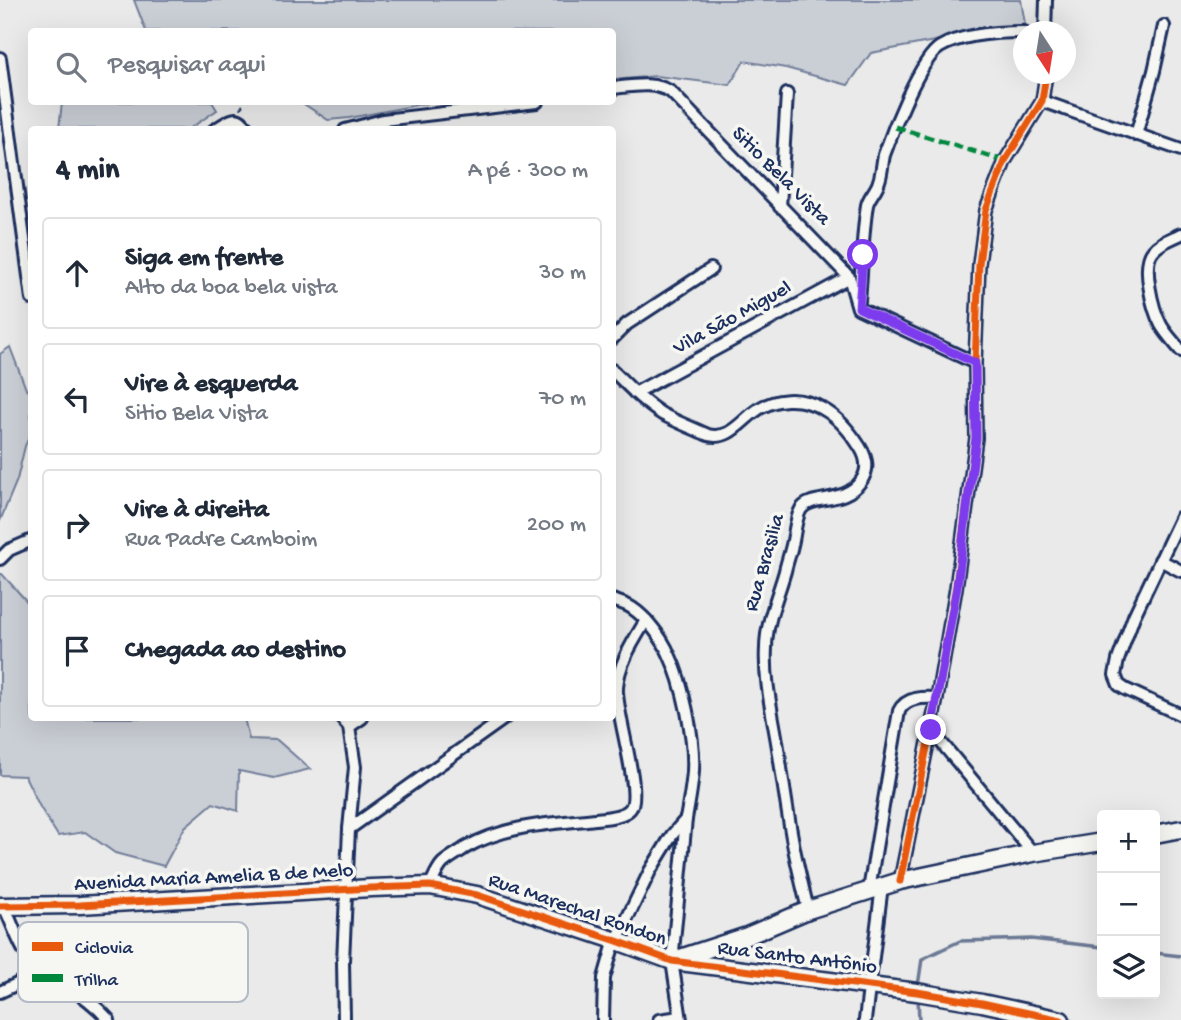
<!DOCTYPE html>
<html lang="pt">
<head>
<meta charset="utf-8">
<style>
  body { margin:0; font-family:"Gochi Hand",sans-serif; background:#f2f2f3; color:#1f2937 }
  .controls { position:absolute; right:21px; bottom:21px; display:grid; overflow:hidden; border-radius:7px; box-shadow:0 7px 28px #0002 }
  .controls button { width:63px; height:63px; display:grid; place-items:center; padding:0; border:0; border-bottom:2px solid #e0e1e3; background:#fff; color:#1f2937; font:35px sans-serif }
  .compass { position:absolute; left:1013px; top:21px; width:63px; height:63px; border-radius:50%; background:#fff; box-shadow:0 7px 28px #0002; rotate:168deg }
  .stop { position:absolute; width:21px; height:21px; margin:-16px; border:5px solid #7c3aed; border-radius:50%; background:#fff }
  .stop.end { background:#7c3aed; border-color:#fff; box-shadow:0 2px 7px #0008 }
  .list { margin:0; padding:0; list-style:none }
  h2 { display:flex; justify-content:space-between; align-items:center; height:91px; margin:0; padding:0 28px; font-size:30px }
  h2 small { font-size:23px; font-weight:400; color:#747a83 }
  .list li { display:grid; grid-template-columns:46px 1fr auto; gap:21px; align-items:center; box-sizing:border-box; height:112px; margin:0 14px 14px; padding:0 14px; border:2px solid #e0e1e3; border-radius:7px }
  .list b { display:block; font-size:26px; white-space:nowrap }
  .list p { margin:0; font-size:23px; white-space:nowrap; color:#747a83 }
  .list em { font-size:23px; font-style:normal; color:#747a83 }
  .icon { flex:none; width:38px; height:38px; fill:none; stroke:currentColor; stroke-width:2; stroke-linecap:round; stroke-linejoin:round }
  .map { position:relative; flex:none; width:1181px; height:1020px; overflow:hidden }
  .search { position:absolute; background:#fff; box-shadow:0 7px 28px #0002; left:28px; top:28px; width:588px; height:77px; display:flex; align-items:center; gap:18px; box-sizing:border-box; padding:0 24px; border-radius:7px; color:#747a83; font-size:26px }
  .panel { position:absolute; background:#fff; box-shadow:0 7px 28px #0002; left:28px; top:126px; width:588px; height:595px; border-radius:7px }
  .map>svg:first-child { display:block }
  .green { fill:#caced5; stroke:#727e9a; stroke-width:2 }
  .lines { fill:none; stroke-linecap:round; stroke-linejoin:round }
  .stream { stroke:#6c7995; stroke-width:3.5 }
  .street-casing { stroke:#1b2f5e; stroke-width:16 }
  .secondary-casing { stroke:#1b2f5e; stroke-width:21 }
  .path { stroke:#1b2f5e; stroke-width:2; stroke-dasharray:5 5; stroke-linecap:butt }
  .street { stroke:#f6f6f2; stroke-width:10 }
  .secondary { stroke:#f6f6f2; stroke-width:16 }
  .quiet { stroke:#00873e; stroke-width:5; stroke-dasharray:10 5; stroke-linecap:butt }
  .cycleway-casing { stroke:#f6f6f2; stroke-width:11 }
  .cycleway { stroke:#e8590c; stroke-width:7 }
  .route { stroke:#7c3aed; stroke-width:9 }
  .labels { text-anchor:middle; dominant-baseline:central; stroke-width:7; stroke-linejoin:round; paint-order:stroke }
  .street-label { font-size:21px; fill:#1b2f5e; stroke:#f6f6f2 }
  .key { fill:#f6f6f2; stroke:#b4bac6; stroke-width:2 }
  .key-label { font-size:19px; fill:#1b2f5e }
</style>
</head>
<body>
<div class="map">
<svg width="1181" height="1020" viewBox="0 0 1181 1020">
  <rect width="100%" height="100%" fill="#e9eae9"/>
  <filter id="ink" filterUnits="userSpaceOnUse"><feTurbulence type="fractalNoise" baseFrequency=".0143" numOctaves="2"/><feDisplacementMap in="SourceGraphic" scale="14" xChannelSelector="R" yChannelSelector="G"/><feConvolveMatrix kernelMatrix="1 2 1 2 8 2 1 2 1" color-interpolation-filters="sRGB"/></filter>
  <g filter="url(#ink)">
    <g class="green">
      <path d="M 134,0 L 1021,0 L 1025,24 L 871,53 L 848,85 L 786,68 L 744,61 L 730,85 L 656,76 L 613,80 L 612,32 L 146,31 Z"/>
      <path d="M 62,102 L 86,102 L 93,105 L 96,102 L 212,102 L 217,110 L 189,129 L 59,129 Z"/>
      <path d="M 301,102 L 433,102 L 349,118 L 328,120 Z"/>
      <path d="M 10,347 L 26,389 L 31,394 L 31,433 L 25,446 L 17,480 L 0,521 L 0,354 Z"/>
      <path d="M 0,574 L 2,574 L 31,606 L 32,718 L 244,718 L 249,739 L 277,740 L 310,769 L 274,778 L 239,771 L 238,811 L 213,803 L 185,827 L 164,866 L 115,853 L 85,832 L 58,836 L 40,807 L 25,776 L 0,775 Z"/>
    </g>
    <g class="lines">
      <g class="stream">
        <path d="M 1155,953 L 1181,956"/>
        <path d="M 918,986 L 922,959 L 960,941 L 1031,939 L 1102,947"/>
        <path d="M 918,997 L 919,1020"/>
      </g>
      <defs>
        <g id="street">
          <path d="M 1045,32 L 1046,0"/>
          <path d="M 0,58 L 32,299"/>
          <path d="M 612,88 C 632,86 654,81 671,92 L 849,277 L 858,308 L 975,363"/>
          <path d="M 1042,101 L 1181,150"/>
          <path d="M 214,130 C 229,122 237,110 248,130"/>
          <path d="M 345,130 L 383,120 L 537,102"/>
          <path d="M 1136,135 L 1154,71 L 1164,26"/>
          <path d="M 780,207 L 787,94"/>
          <path d="M 1181,234 C 1171,239 1160,242 1153,251 C 1141,265 1153,310 1161,325 C 1166,334 1174,342 1181,351"/>
          <path d="M 859,301 C 862,269 862,236 867,205 C 869,196 877,190 879,181 C 882,173 882,164 884,155 C 892,132 920,59 940,47 C 962,34 999,32 1024,32"/>
          <path d="M 612,339 L 627,324 L 711,269"/>
          <path d="M 612,370 C 628,386 643,402 662,414 C 677,422 692,428 708,435 C 728,440 739,424 753,413 C 773,397 801,396 823,409 C 838,417 851,433 860,447 C 867,458 869,470 861,481 C 844,505 812,494 801,509 C 795,519 795,534 792,545 C 790,554 787,562 785,571 C 778,596 766,622 766,648 C 764,681 773,716 778,748 C 783,780 787,811 793,843 C 797,865 803,888 808,910"/>
          <path d="M 635,393 L 849,277"/>
          <path d="M 1181,517 L 1134,616 L 1118,660 L 1115,675 L 1119,685 L 1125,689 L 1181,715"/>
          <path d="M 0,559 L 9,550 L 32,540"/>
          <path d="M 1160,560 L 1181,571"/>
          <path d="M 612,600 C 619,602 626,604 632,608 C 647,618 662,638 669,654 C 683,683 695,739 693,771 C 692,787 689,803 686,819 L 672,961 L 681,1020"/>
          <path d="M 341,718 L 349,727 L 355,767 L 349,829 L 343,961 L 344,1020"/>
          <path d="M 349,727 L 362,718"/>
          <path d="M 931,730 L 1033,853"/>
          <path d="M 349,829 L 505,718"/>
          <path d="M 900,881 L 937,698 L 956,588 L 976,438 L 975,363 L 979,264 L 986,210 L 1005,161 L 1042,101 L 1046,74"/>
          <path d="M 430,886 C 434,878 437,869 443,863 C 450,857 458,853 465,848 C 505,825 550,824 595,819 C 605,818 623,817 630,809 C 643,794 615,712 617,688 C 618,664 634,640 646,620"/>
          <path d="M 869,890 L 899,711 C 906,697 923,697 937,698"/>
          <path d="M 4,906 C 13,925 20,949 34,965 C 42,974 52,977 62,983 C 80,993 96,1005 109,1020"/>
          <path d="M 0,992 L 17,984 L 38,969"/>
          <path d="M 603,1020 L 604,978 L 612,950 L 650,871 L 672,835 L 686,819"/>
          <path d="M 659,1020 L 680,1017"/>
          <path d="M 865,1020 L 882,886"/>
        </g>
        <g id="secondary">
          <path d="M 1155,834 L 1181,829"/>
          <path d="M 0,906 L 80,905 L 371,888 L 430,886 L 477,895 L 617,941 L 672,961 L 917,992 L 982,1003 L 1061,1020"/>
          <path d="M 677,959 L 747,936 L 808,910 L 900,881 L 1033,853 L 1102,842"/>
        </g>
      </defs>
      <use href="#street" class="street-casing"/>
      <use href="#secondary" class="secondary-casing"/>
      <path class="path" d="M 240,109 L 245,102"/>
      <use href="#street" class="street"/>
      <use href="#secondary" class="secondary"/>
      <path class="quiet" d="M 895,127 L 1005,161"/>
      <defs>
        <g id="cycleway">
          <path d="M 900,881 L 937,698 L 956,588 L 976,438 L 975,363 L 979,264 L 986,210 L 1005,161 L 1042,101 L 1046,74"/>
          <path d="M 0,906 L 80,905 L 371,888 L 430,886 L 477,895 L 617,941 L 672,961 L 917,992 L 982,1003 L 1061,1020"/>
        </g>
      </defs>
      <use href="#cycleway" class="cycleway-casing"/>
      <use href="#cycleway" class="cycleway"/>
    </g>
  </g>
  <g class="lines" filter="url(#ink)">
    <path class="route" d="M 863,255 L 859,308 L 975,363 L 976,438 L 957,587 L 931,730"/>
  </g>
  <g class="labels">
    <g class="street-label">
      <text transform="translate(780 177) rotate(45)">Sitio Bela Vista</text>
      <text transform="translate(733 319) rotate(-29)">Vila São Miguel</text>
      <text transform="translate(766 563) rotate(-74)">Rua Brasilia</text>
      <text transform="translate(214 879) rotate(-3)">Avenida Maria Amelia B de Melo</text>
      <text transform="translate(577 911) rotate(19)">Rua Marechal Rondon</text>
      <text transform="translate(797 959) rotate(7)">Rua Santo Antônio</text>
    </g>
  </g>
  <rect x="18" y="922" width="230" height="80" rx="10" class="key"/>
  <rect x="32" y="942" width="31" height="9" fill="#e8590c"/>
  <rect x="32" y="974" width="31" height="8" fill="#00873e"/>
  <g class="key-label">
    <text x="75" y="953">Ciclovia</text>
    <text x="75" y="985">Trilha</text>
  </g>
</svg>
<div class="controls">
<button>+</button>
<button>−</button>
<button><svg class="icon" aria-label="layers" viewBox="0 0 24 24"><path d="M12 4l9 5-9 5-9-5zM3 14l9 5 9-5"/></svg></button>
</div>
<svg class="compass" viewBox="-18 -18 36 36"><path d="M0-13l5 13h-10z" fill="#e53935"/><path d="M0 13l5-13h-10z" fill="#747a83"/></svg>
<div class="stop" style="left:863px;top:255px"></div>
<div class="stop end" style="left:931px;top:730px"></div>
<div class="search"><svg class="icon" aria-label="search" viewBox="0 0 24 24"><circle cx="10" cy="10" r="6"/><path d="M15 15l6 6"/></svg>Pesquisar aqui</div>
<section class="panel">
<h2>4 min<small>A pé · 300 m</small></h2>
<ul class="list">
<li><svg class="icon" aria-label="ahead" viewBox="0 0 24 24"><path d="M12 20V5M6 11l6-6 6 6"/></svg><div><b>Siga em frente</b><p>Alto da boa bela vista</p></div><em>30 m</em></li>
<li><svg class="icon" aria-label="left" viewBox="0 0 24 24"><path d="M17 20v-9H6M10 6l-5 5 5 5"/></svg><div><b>Vire à esquerda</b><p>Sitio Bela Vista</p></div><em>70 m</em></li>
<li><svg class="icon" aria-label="right" viewBox="0 0 24 24"><path d="M7 20v-9h11M14 6l5 5-5 5"/></svg><div><b>Vire à direita</b><p>Rua Padre Camboim</p></div><em>200 m</em></li>
<li><svg class="icon" aria-label="arrive" viewBox="0 0 24 24"><path d="M6 21V4h12l-3 4 3 4H6"/></svg><div><b>Chegada ao destino</b></div></li>
</ul>
</section>
</div>
</body>
</html>
